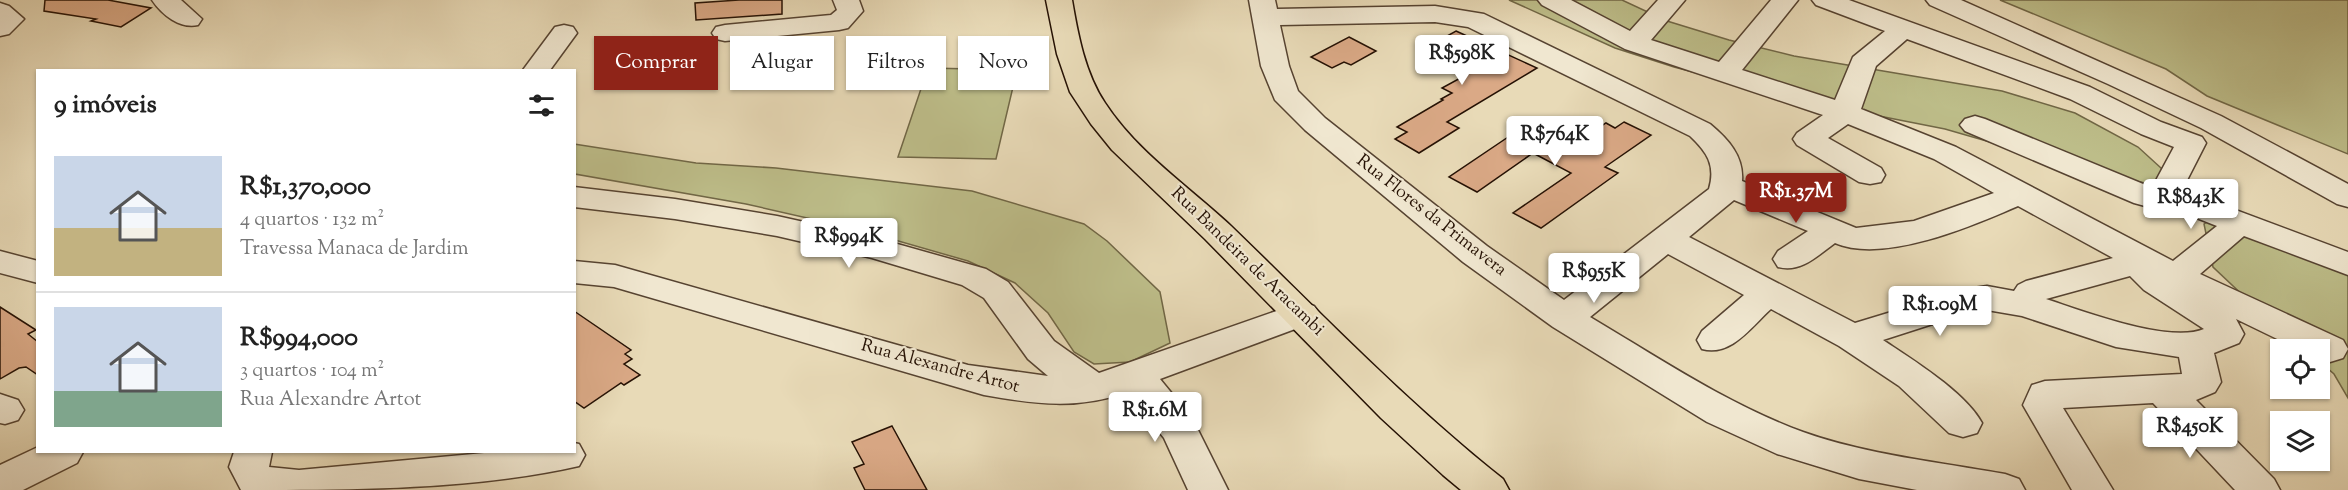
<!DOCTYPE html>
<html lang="pt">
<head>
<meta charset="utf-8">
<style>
  :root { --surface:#fff; --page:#f6f6f6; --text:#222; --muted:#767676; --line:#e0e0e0; --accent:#8f2418 }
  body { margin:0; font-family:"Sorts Mill Goudy",serif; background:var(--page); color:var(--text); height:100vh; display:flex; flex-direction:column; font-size:22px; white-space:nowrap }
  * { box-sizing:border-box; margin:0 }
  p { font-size:20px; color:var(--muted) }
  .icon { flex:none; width:33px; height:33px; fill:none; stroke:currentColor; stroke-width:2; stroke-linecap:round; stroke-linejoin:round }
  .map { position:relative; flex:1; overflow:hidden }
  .details { position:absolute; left:36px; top:69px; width:540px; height:384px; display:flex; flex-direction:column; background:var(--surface); border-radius:0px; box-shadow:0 2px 4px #0004 }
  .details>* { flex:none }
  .hud { position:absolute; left:594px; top:36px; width:570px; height:54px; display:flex; gap:12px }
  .fabs { position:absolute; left:2270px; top:339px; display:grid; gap:12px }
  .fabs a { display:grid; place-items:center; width:60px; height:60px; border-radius:0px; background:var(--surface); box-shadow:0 2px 4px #0004; font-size:30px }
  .price { position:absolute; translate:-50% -51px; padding:0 14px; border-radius:6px; background:#fff; color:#222; font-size:20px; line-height:39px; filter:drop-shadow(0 2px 3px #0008) }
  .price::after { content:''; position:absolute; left:50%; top:36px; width:18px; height:14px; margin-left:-9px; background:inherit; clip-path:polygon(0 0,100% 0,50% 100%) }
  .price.selected { background:var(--accent); color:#fff }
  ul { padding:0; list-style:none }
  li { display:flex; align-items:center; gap:18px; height:150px; padding:0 18px }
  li+li { border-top:2px solid var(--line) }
  li span { display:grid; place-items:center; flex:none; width:168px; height:120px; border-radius:0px; color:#555 }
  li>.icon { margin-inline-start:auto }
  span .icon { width:72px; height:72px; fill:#fffc; stroke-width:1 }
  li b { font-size:26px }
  h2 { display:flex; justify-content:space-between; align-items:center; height:72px; padding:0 18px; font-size:26px }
  .pill { padding:0 21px; border-radius:0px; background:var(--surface); box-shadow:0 2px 4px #0004; font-size:21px; line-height:54px }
  .pill.selected { background:var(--accent); color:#fff }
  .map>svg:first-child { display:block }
  .green { fill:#bdbd89; stroke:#716746; stroke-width:1.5 }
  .building { fill:#daa986; stroke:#251104; stroke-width:1.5 }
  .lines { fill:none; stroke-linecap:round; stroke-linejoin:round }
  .minor-casing { stroke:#564331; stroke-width:3 }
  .major-casing { stroke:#251104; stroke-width:3 }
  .minor { fill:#f0e7d0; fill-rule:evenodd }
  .major { fill:#e8dab7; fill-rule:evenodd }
  .labels { text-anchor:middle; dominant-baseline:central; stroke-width:4.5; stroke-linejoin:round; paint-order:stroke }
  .street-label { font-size:18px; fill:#251104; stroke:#f0e7d0 }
</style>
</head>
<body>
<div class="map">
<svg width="2348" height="490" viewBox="0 0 2348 490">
  <rect width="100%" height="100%" fill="#e8dab7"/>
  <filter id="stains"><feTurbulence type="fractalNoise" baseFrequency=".00333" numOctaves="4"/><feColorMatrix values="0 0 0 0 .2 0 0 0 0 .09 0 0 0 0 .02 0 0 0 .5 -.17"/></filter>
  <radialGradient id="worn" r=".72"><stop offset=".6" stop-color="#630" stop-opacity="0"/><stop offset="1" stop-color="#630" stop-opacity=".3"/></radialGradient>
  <path class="green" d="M1509,0H1622L1667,21L1729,40L1794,56L2002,91L2075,113L2138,147L2173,179L2170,188L2100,174L1945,129L1803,101L1674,67L1615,48Z
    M2000,0H2348V154L2207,96L2166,69Z
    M928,68L1017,70L996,159L898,157Z
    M574,144L696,163L776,168L972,191L1084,224L1107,241L1160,292L1170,343L1130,362L1094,364L1074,352L1048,313L1015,283L968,261L860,230L746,204L575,174Z
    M2217,215L2348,254V398L2334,374L2319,361V350L2268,319L2213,267L2204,224Z"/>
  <path class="building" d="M45,0H108L151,8L121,27L91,21L96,19L44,11Z
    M739,0H782V14L696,20L695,3Z
    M1456,31L1537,68L1447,122L1459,128L1419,153L1395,139L1407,132L1397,127L1443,100L1441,99L1452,93L1442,88L1466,75L1420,51Z
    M1349,37L1376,51L1351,65L1344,62L1332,68L1311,57Z
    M1624,122L1651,135L1605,167L1618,173L1541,228L1513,213L1571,173L1533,153L1477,192L1449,177L1523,127L1567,149L1606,123L1615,128Z
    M0,307L36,330L28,334L38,342V375L26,367L19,368L0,379Z
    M574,311L631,350L625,354L632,359L624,364L640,375L624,385L621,383L584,408L574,401Z
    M892,426L927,490H865L854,468L864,464L852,442Z"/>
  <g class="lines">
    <g class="minor-casing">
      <path id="minor" d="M152,0H181L202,19L198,25C180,29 162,15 152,0Z
        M833,0H859L863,11L848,28L839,30L725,41L716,39L712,33L716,27L725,25L831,15L837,10Z
        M1249,0H1275L1277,9L1435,6L1484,14L1710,124C1728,139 1744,156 1742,181L1856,228L1914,221L1994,193L1934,159L1848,124L1828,138L1881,168L1885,175L1881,182L1870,184L1859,182L1797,145L1793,139L1797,133L1823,115L1625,49L1542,5L1538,0H1571L1630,31L1658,0H1685L1651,40L1719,62L1771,0H1798L1742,70L1835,100L1853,57L1885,31L1816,5L1812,0H1849L2090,87L2161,122L2202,137L2206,143L2182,190L2348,252V275L2244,236L2200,274L2343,340L2348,349L2343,358L2330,362L2319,359V350H2300L2236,319L2244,334L2239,343L2214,353L2221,382L2215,392L2196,400L2274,479L2280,490H2235L2153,403L2063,408L2113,490H2072L2023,405L2032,385L2045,381L2182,374L2179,357L2116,347L2022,316L1987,310L1970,312L1883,340C1913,360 1965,392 1982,423L1977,433L1963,437L1949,433L1899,386L1839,346L1771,309C1751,327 1731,357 1702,349L1697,340L1702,331L1744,295L1668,254L1590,317C1659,358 1727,404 1803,432C1868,455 1938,462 2005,474L2019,479L2025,490H1917L1859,479L1777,454L1707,422L1553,327L1463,262L1305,130L1275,100L1261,66ZM1435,22L1468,27L1690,136C1707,152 1716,165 1709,189L1564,300L1487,246L1325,118L1298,91L1289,66L1280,25ZM1907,39L2070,99L2141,134L2174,147L2153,186H2148L1985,119L1975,116L1965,119L1960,125L1965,131L2134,203L2145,206L2161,204L2217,226L2173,261L1956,147L1861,109L1876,66ZM1734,200L1808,231L1778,251L1773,259L1778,267C1801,273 1817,256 1835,243C1884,264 1972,226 2018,206L2113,258L2026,281L2018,285L2014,291L1987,286L1967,289L1855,323L1689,237ZM2130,276L2144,290L2204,329C2169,344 2083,311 2046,299Z
        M1926,0H1961L2221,116L2348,184V207L2337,204L2201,128L2108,84L1930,5Z
        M0,3L9,6L24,19L9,34L0,36Z
        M564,25L573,27L577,33L550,70H523L555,27Z
        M574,187L675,199L777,216L876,238L986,269L1008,282L1054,341L1099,373L1302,302L1314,306L1320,314L1314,322L1160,379L1192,418L1228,490H1188L1164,438L1127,392C1078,410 1035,404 984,395L614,287L574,283V261L615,265L968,365L1048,376L1028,359L984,298L962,285L872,258L777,236L675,219L574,207Z
        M0,251L38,261V283L0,273Z
        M0,394L18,400L24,410L18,420L5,424L0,423Z
        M574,443L579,444L585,455L579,466C474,490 350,490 241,490L229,467L234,452H272L269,467L299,470L495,452H574Z
        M38,447V452H83L77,463L23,490H0V465Z"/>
    </g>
    <g class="major-casing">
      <path id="major" d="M1046,0H1072C1078,35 1085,73 1105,103C1137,152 1189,187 1231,226C1320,312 1406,402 1503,479L1509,490H1461L1443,475L1381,418L1205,239L1112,150L1091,124L1070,92L1057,54Z"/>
    </g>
    <use href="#minor" class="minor"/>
    <use href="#major" class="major"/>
  </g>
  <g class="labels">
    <g class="street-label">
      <text transform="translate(1431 216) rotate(38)">Rua Flores da Primavera</text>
      <text transform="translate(1247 262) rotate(44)">Rua Bandeira de Aracambi</text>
      <text transform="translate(940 367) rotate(15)">Rua Alexandre Artot</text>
    </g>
  </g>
  <rect width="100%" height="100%" filter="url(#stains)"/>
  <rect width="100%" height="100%" fill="url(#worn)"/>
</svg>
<div class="fabs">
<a><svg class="icon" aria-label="locate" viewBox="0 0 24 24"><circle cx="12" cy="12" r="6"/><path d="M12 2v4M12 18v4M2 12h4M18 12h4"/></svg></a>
<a><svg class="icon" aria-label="layers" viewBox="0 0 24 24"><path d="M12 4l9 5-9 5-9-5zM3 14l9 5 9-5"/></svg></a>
</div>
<b class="price" style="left:1462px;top:86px">R$598K</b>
<b class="price" style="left:1555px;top:167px">R$764K</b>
<b class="price selected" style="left:1796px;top:224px">R$1.37M</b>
<b class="price" style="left:2191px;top:230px">R$843K</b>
<b class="price" style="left:849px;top:269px">R$994K</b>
<b class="price" style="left:1594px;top:304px">R$955K</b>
<b class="price" style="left:1940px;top:337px">R$1.09M</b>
<b class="price" style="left:1155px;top:443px">R$1.6M</b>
<b class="price" style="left:2190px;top:459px">R$450K</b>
<div class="hud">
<a class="pill selected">Comprar</a>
<a class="pill">Alugar</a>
<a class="pill">Filtros</a>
<a class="pill">Novo</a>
</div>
<section class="details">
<h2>9 imóveis<svg class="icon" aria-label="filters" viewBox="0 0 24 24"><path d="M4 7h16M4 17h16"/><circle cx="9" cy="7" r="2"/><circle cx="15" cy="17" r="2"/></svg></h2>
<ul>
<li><span style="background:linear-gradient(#c9d6e8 60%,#c2b280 0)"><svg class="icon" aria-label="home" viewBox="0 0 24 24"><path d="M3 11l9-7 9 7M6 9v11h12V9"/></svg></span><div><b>R$1,370,000</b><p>4 quartos · 132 m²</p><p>Travessa Manaca de Jardim</p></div></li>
<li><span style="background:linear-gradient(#c9d6e8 70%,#7fa58c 0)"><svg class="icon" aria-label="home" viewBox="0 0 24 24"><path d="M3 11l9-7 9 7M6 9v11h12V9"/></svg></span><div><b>R$994,000</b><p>3 quartos · 104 m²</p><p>Rua Alexandre Artot</p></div></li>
</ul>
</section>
</div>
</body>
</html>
